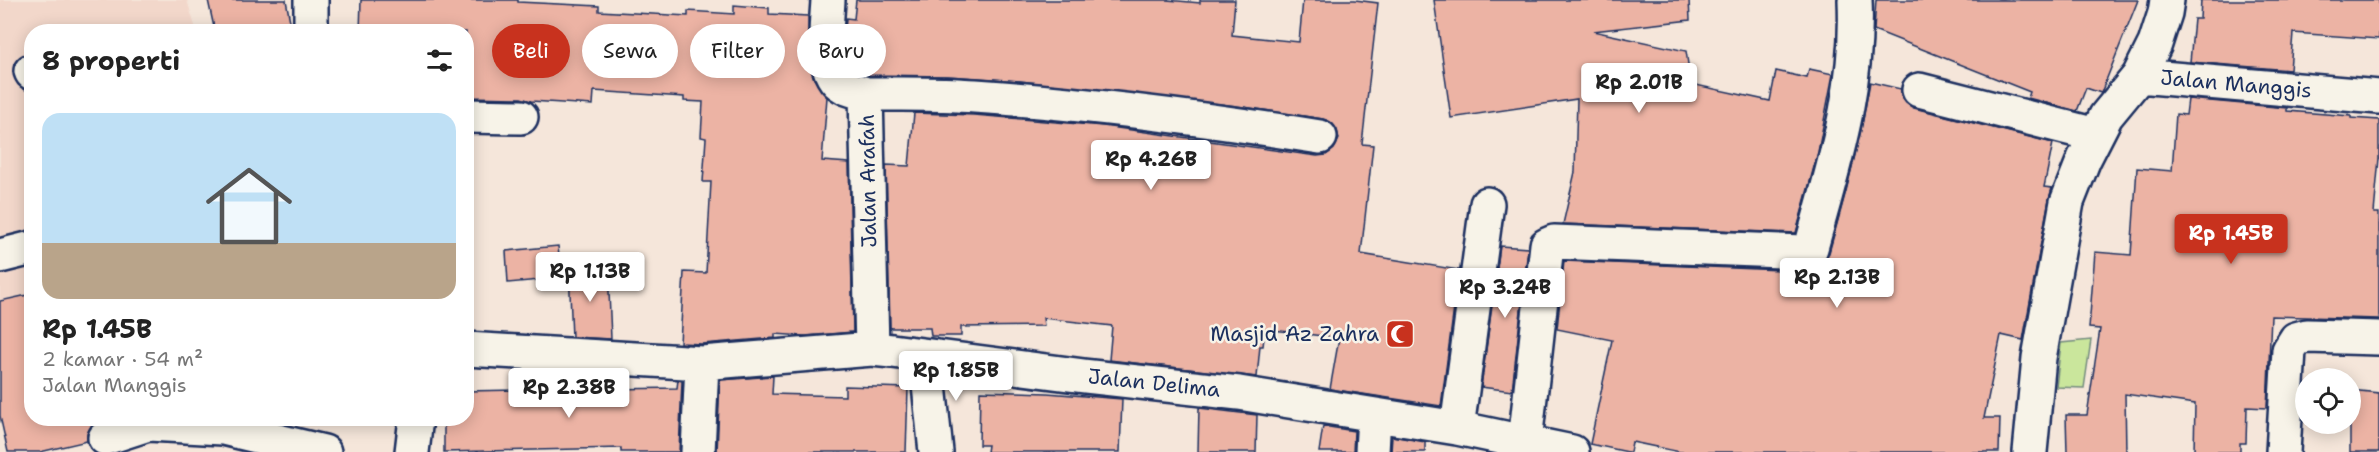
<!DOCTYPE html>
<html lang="id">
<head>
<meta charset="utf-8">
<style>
  :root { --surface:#fff; --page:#f2f2f2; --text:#222; --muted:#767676; --line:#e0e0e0; --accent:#c8321e }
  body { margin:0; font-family:"Shantell Sans",sans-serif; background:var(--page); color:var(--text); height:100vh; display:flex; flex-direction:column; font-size:22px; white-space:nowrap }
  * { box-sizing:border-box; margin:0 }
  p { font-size:20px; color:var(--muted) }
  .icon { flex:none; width:33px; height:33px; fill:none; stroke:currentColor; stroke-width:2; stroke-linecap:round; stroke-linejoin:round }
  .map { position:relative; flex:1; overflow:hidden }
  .side { position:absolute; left:24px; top:24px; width:450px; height:402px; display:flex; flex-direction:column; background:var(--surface); border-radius:24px; box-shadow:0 3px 15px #0003 }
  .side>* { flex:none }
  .hud { position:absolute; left:492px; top:24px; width:570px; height:54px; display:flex; gap:12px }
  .fabs { position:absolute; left:2295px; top:368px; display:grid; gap:12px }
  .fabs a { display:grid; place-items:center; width:66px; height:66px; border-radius:50%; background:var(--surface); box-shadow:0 3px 15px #0003; font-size:30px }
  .price { position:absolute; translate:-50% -51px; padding:0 14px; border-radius:6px; background:#fff; color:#222; font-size:20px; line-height:39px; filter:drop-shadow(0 2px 3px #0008) }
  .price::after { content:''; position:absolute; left:50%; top:36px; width:18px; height:14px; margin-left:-9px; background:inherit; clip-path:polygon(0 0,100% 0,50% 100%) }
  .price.selected { background:var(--accent); color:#fff }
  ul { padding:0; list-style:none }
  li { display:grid; align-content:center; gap:12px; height:318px; padding:0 18px }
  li+li { border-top:2px solid var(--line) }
  li span { display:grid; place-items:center; height:186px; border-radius:18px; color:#555 }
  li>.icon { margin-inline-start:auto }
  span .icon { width:108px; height:108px; fill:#fffc; stroke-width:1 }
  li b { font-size:26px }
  h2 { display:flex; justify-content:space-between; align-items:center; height:72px; padding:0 18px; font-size:26px }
  .tag { padding:0 21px; border-radius:27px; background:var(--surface); box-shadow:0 3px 15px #0003; font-size:21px; line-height:54px }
  .tag.selected { background:var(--accent); color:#fff }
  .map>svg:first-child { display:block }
  .built { fill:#f2d7ca }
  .green { fill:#cae69c; stroke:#728a7d; stroke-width:1.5 }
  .building { fill:#ecb3a4; stroke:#1b2f5e; stroke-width:1.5 }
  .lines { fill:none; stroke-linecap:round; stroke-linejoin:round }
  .minor-casing { stroke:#1b2f5e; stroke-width:38 }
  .minor { stroke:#f7f3e8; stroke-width:33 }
  .labels { text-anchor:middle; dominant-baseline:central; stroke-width:5; stroke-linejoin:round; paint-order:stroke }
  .street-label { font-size:21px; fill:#1b2f5e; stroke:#f7f3e8 }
  .poi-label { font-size:21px; fill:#1b2f5e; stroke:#f7f3e8; text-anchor:end }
</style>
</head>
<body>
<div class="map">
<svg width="2379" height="452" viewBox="0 0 2379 452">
  <rect width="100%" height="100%" fill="#f5e6da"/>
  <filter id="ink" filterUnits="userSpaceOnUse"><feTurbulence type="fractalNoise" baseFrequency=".0167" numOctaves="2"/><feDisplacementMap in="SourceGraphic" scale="12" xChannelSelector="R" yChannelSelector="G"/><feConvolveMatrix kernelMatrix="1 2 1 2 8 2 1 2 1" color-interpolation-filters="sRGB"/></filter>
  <g filter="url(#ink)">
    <path class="built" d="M0,0H187L195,26L194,32H32L31,370L0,377Z"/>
    <path class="green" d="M2091,340L2084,388L2056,387L2061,343Z"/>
    <path class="building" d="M208,0H286L292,32H215Z
      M361,0H518V2L599,6V11L688,16V11L734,14V5L769,8V14L808,16L809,64L814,79L827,97L822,161L849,163L853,332L805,336L775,334V338L702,344L680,343L684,272L706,273L711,182H703L706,138L701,137L703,102L684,101V97L594,91L593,105L531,101L521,98L466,97V32H360Z
      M856,0H1167L1200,3V0H1235L1232,35L1299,42L1303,0H1355L1378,3L1362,144L1373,145L1361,254L1459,270L1441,406L1330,389L1339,338L1265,329L1263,346H1260L1257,377L1109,360L1112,326L1043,318L1044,326L961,327V336H931L930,328H890L886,165L909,166L914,113L974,115L1103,126L1317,156L1326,155L1334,149L1339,139L1337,130L1332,123L1323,119L1237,106L1020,81L948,76L869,75L857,72L848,63L845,34L846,18L854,19Z
      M1434,0H1689L1690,20L1593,31L1686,51L1691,84L1770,101L1776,71L1807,78L1809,69L1833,74L1818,152L1796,233L1563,224L1575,172L1577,99L1451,118Z
      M1876,0H2138L2101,93L2086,88L2077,111L2028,98L2030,92L1874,30Z
      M2201,0H2379V39L2293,33L2290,70L2190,62L2194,19H2200Z
      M1870,82L1901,89V96L1906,103L1914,108L2053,143L2044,187L2052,188L2049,199L2023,340L2001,335L1984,418H2000L1999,452H1680L1632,442L1630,452H1628L1590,444L1612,340L1557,329L1564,261L1802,271L1819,265L1829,253L1846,191L1861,130Z
      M2188,99L2287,108V111L2351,116V118L2379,120V158L2374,213H2379V319L2271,316L2267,408L2247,407L2246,443H2240V452H2194L2195,404L2125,394L2126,452H2067L2066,415H2087L2100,329L2089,328L2095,252L2131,255L2137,168L2172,171L2176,114L2186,115Z
      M558,246L561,278L508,283L506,251Z
      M1500,246L1528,248L1512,391L1481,387Z
      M608,268L611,339L572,337L569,270Z
      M32,294V418H104L91,426L87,434V441L40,452H8L0,416V301Z
      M574,374L613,376V389L677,388L678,380L682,381L679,452H621V448L444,452V418H466V391L574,389Z
      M773,376L772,394L845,396V386L908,388L906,452H717L720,380Z
      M2350,390L2379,393V452H2350Z
      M980,391L1047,393L1122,399L1120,452H987L988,445H979Z
      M1199,408L1257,415L1256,452H1198Z
      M1323,426L1354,431L1353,452H1319Z
      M1392,436L1425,442V452H1391Z"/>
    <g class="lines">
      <g class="minor-casing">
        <path id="minor" d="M828,0C827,23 819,73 843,86C849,90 859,91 866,94L872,349
          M311,32V0
          M31,71L32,73
          M2139,76L2379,97
          M1919,90L2096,135
          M866,94C902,94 939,93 975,96C1091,104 1206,119 1320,137
          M466,116L521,117
          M0,256L32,248
          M466,349L702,363L872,349L892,351L1084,376L1239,393L1457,428L1572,452
          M926,356L936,452
          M1457,428L1487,204
          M105,438L148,424L223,428L324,452
          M1525,442L1547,245L1554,242L1803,252L1811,248C1834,164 1859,89 1855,0
          M412,452L416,418
          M698,452L702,363
          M1372,452L1374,415
          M2030,452L2039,358L2067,202L2084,159L2106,116L2139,76L2155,44L2165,13L2167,0
          M2283,452L2289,350L2296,339L2307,336L2379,338"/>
      </g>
      <use href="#minor" class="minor"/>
    </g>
  </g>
  <defs>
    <g id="mosque-square" transform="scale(1.5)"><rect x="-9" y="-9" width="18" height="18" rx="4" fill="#c8321e" stroke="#f7f3e8"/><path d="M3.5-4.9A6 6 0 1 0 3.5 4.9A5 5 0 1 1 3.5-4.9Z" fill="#fff"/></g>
  </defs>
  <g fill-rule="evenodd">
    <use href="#mosque-square" x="1400" y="334"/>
  </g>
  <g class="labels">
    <g class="street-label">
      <text transform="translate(2236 84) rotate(5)">Jalan Manggis</text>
      <text transform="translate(868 181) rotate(-91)">Jalan Arafah</text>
      <text transform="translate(1154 383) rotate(6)">Jalan Delima</text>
    </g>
    <g class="poi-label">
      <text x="1379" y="334">Masjid Az Zahra</text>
    </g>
  </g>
</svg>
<div class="fabs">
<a><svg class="icon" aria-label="locate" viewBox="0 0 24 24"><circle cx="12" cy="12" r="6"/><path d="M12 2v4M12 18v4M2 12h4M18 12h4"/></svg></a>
</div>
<b class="price" style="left:1639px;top:114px">Rp 2.01B</b>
<b class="price" style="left:1151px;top:191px">Rp 4.26B</b>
<b class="price selected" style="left:2231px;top:265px">Rp 1.45B</b>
<b class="price" style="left:590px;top:303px">Rp 1.13B</b>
<b class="price" style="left:1837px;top:309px">Rp 2.13B</b>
<b class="price" style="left:1505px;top:319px">Rp 3.24B</b>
<b class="price" style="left:956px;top:402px">Rp 1.85B</b>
<b class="price" style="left:569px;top:419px">Rp 2.38B</b>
<div class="hud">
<a class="tag selected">Beli</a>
<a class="tag">Sewa</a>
<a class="tag">Filter</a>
<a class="tag">Baru</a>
</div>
<section class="side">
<h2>8 properti<svg class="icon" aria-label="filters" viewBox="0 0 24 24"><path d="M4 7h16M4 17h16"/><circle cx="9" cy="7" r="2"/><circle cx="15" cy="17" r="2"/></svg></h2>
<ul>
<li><span style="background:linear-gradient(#bfe0f5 70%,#b9a48a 0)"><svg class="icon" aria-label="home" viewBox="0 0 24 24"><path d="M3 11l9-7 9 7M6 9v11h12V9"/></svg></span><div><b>Rp 1.45B</b><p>2 kamar · 54 m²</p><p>Jalan Manggis</p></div></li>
</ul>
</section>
</div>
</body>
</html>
